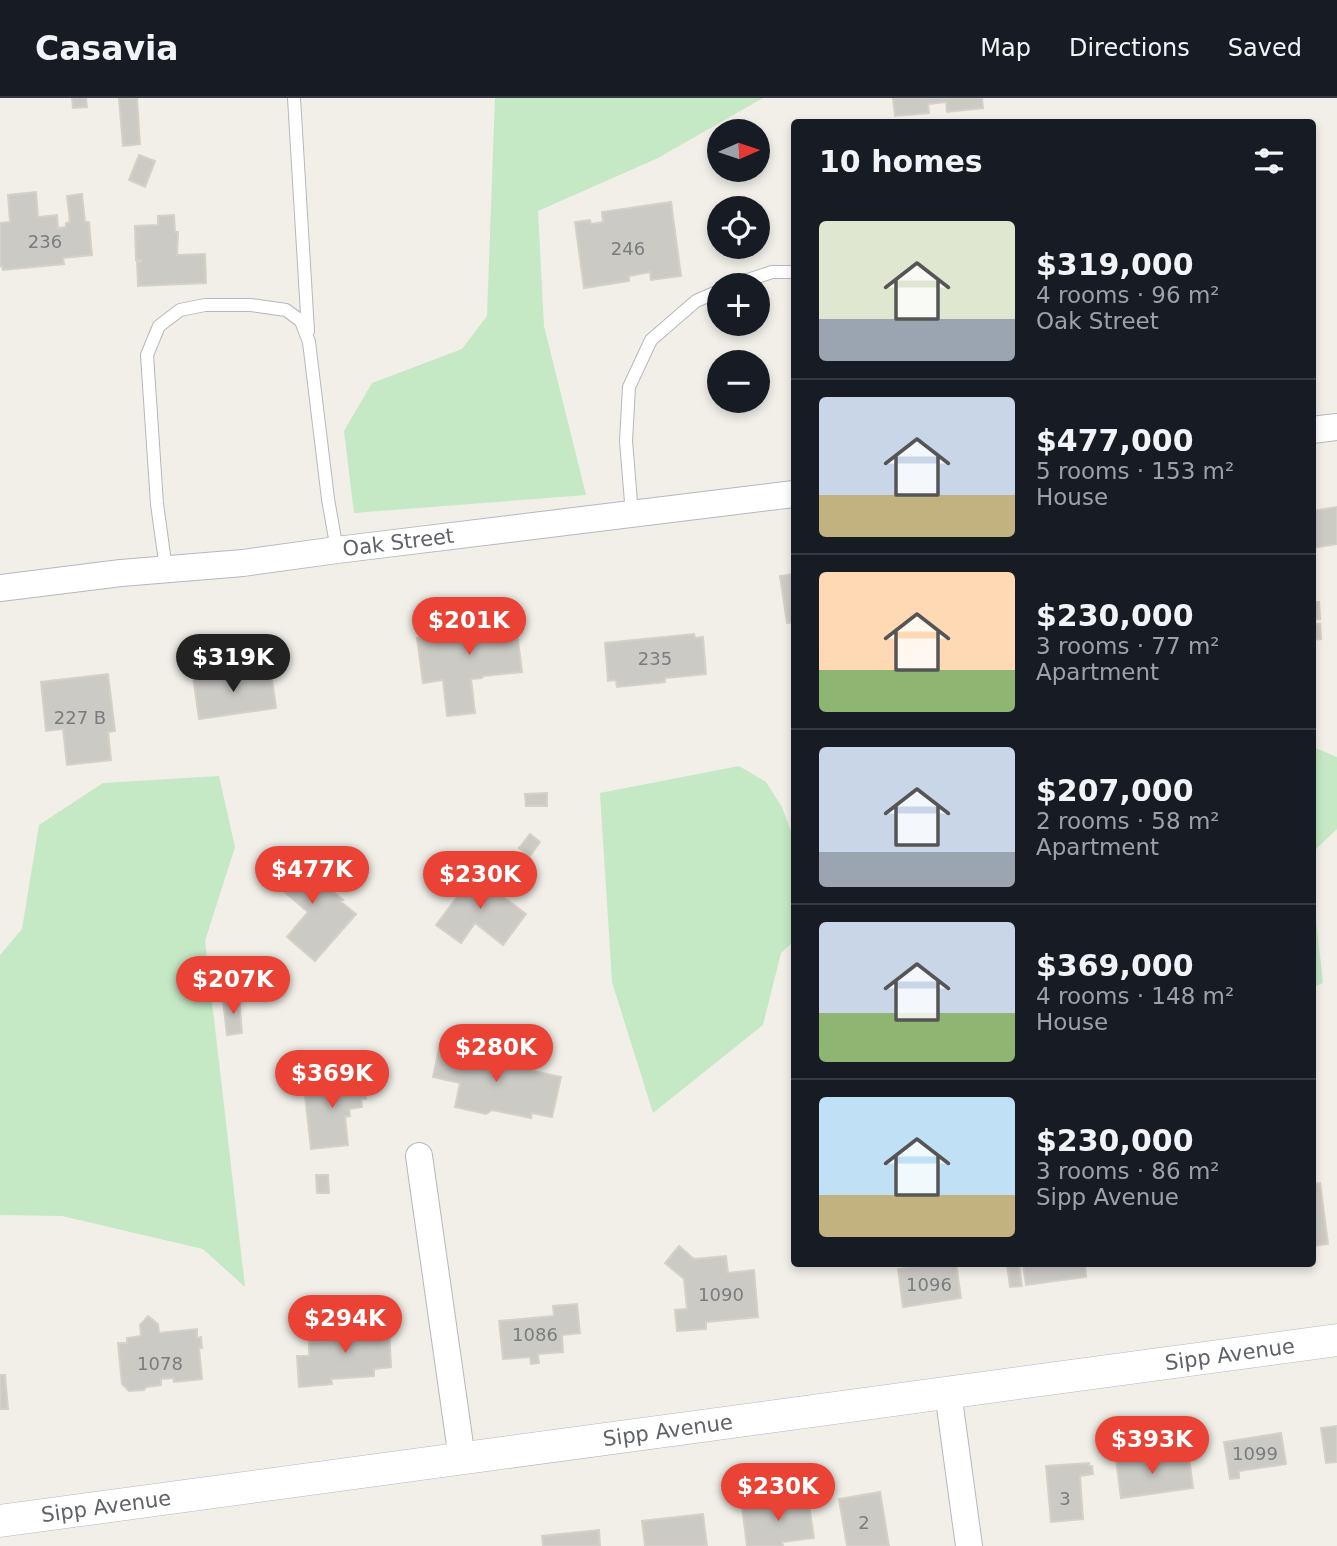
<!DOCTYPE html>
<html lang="en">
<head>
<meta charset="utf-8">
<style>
  :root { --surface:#171b24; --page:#242831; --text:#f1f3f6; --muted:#9ea1a6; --line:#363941; --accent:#ea4335 }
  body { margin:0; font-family:"DejaVu Sans",sans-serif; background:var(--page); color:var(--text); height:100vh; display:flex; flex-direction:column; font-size:26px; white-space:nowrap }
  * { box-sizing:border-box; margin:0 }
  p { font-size:23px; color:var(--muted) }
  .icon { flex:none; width:38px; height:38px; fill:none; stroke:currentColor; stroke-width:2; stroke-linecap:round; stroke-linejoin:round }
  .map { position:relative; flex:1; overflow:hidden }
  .panel { position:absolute; left:791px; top:21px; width:525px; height:1148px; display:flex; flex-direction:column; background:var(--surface); border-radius:7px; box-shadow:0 4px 10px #0003 }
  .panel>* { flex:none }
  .needle { width:46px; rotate:87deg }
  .controls { position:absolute; left:707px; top:21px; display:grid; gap:14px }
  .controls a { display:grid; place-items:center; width:63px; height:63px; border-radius:50%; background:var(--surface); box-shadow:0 4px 10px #0003; font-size:35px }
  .price { position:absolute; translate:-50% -60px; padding:0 16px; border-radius:24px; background:var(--accent); color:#fff; font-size:23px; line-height:46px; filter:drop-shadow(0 2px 4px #0008) }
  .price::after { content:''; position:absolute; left:50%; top:42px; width:21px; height:16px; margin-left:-10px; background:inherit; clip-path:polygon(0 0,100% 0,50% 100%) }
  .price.current { background:#222; color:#fff }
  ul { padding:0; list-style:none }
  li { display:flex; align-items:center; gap:21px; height:175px; padding:0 28px }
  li+li { border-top:2px solid var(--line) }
  li span { display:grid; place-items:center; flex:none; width:196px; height:140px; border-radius:7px; color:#555 }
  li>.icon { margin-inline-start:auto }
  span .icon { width:84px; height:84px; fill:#fffc; stroke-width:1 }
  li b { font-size:30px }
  h2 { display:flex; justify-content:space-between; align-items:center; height:84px; padding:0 28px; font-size:30px }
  header { display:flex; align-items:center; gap:42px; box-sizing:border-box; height:98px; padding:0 35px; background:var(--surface); border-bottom:2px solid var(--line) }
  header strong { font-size:33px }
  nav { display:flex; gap:38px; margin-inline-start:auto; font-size:24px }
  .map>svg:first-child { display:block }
  .green { fill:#c5e8c5 }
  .building { fill:#cccac5; stroke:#d6d1c6; stroke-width:2 }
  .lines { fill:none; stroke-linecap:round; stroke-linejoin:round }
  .service-casing { stroke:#b5b8bc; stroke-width:14 }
  .minor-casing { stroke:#b5b8bc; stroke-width:28 }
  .tertiary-casing { stroke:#b5b8bc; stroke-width:33 }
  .service { stroke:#fff; stroke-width:12 }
  .minor { stroke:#fff; stroke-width:26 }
  .tertiary { stroke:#fff; stroke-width:32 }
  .labels { text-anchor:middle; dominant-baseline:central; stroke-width:6; stroke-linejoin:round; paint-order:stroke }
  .number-label { font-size:18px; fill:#7a7d7f }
  .street-label { font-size:21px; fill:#5f6368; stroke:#fff }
</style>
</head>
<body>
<header>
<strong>Casavia</strong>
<nav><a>Map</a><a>Directions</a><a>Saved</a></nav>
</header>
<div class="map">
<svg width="1337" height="1448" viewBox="0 0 1337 1448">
  <rect width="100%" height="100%" fill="#f1efe8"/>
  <path class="green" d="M495,0H763L658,60L538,113L544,228L586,397L354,415L344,333L372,285L462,251L487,218Z
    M1313,649L1337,659V731L1313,754Z
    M739,668L766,684L782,709L794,742V843L781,855L763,927L653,1015L612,884L600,695Z
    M219,678L235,749L205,843L245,1189L203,1151L62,1118L0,1117V857L22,831L39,727L103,685Z
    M1313,796L1323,885L1313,889H1312Z"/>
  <path class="building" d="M72,0H86L87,9L73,10Z
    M137,0L140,46L123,48L119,1Z
    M893,0H982L983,10L947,14L946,4L928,6L929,15L895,18Z
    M139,57L155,63L145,89L129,82Z
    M36,94L38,119L57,117L58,130L66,129V125L70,124L67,98L82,96L85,124H89L92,157L63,160L64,166L3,172L2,168H0V125L10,124L8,97Z
    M671,104L681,178L651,182L650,174L629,178V183L584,190L575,124L590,122L591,126L603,124L602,114Z
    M174,117L175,134H178L177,157L205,156L206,185L138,188L137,164H141V162H136L135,128L158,127V118Z
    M1337,409V446L1312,450V413Z
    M794,476V524L787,525L780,478Z
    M1312,504H1319L1320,521H1312Z
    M515,518L522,574L483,578L482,580L471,581L475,615L447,618L443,582L423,585L417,540L431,539L430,528Z
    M1312,526H1320L1321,541L1312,542Z
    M694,536L695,540L703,539L706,576L665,580V584L617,589L616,582L608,583L605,545Z
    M225,573L226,581L271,574L276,610L199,621L193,578Z
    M108,576L115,633L108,634L111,662L67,667L63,631L46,633L41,584Z
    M547,695V708H526L525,696Z
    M530,736L540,744L530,758L519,750Z
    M292,752L314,770L311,774L343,802L340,803L356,816L315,863L287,839L308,814L268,780Z
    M467,772L526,816L503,847L475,825L461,845L436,827L460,795L454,790Z
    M239,900L242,935L227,937L223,902Z
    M440,946L488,956L487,960L516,966V969L561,979L552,1019L532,1015L531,1020L492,1012L486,1016L455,1009L460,985L433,979Z
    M326,974L327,986L335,985L334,982L359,979L360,987L365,986L366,1001H361L362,1009L349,1011L350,1018L345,1019L348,1047L311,1051L304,988L320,987L319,975Z
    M316,1077H328L329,1095H317Z
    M1320,1085L1328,1146L1312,1148V1086Z
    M679,1148L694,1161L726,1158L728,1175L754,1172L758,1219L706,1224V1231L677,1233L675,1212L687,1211L684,1181L665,1165Z
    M936,1166H956L961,1200L903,1209L898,1171Z
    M1007,1166H1019L1022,1188L1010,1189Z
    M1023,1166H1085L1086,1179L1026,1187Z
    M577,1206L580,1235L562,1237L563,1254L538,1256L539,1265L531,1266L530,1259L503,1261L499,1223L554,1218L553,1208Z
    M148,1218L158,1226L159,1235L197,1231V1240L201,1239L202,1250H199L202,1281L174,1284L173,1280L161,1281V1287L146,1289L144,1292L129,1293L122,1286L118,1245H127V1240L141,1238L140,1227Z
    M343,1226V1229L389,1227L391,1269L374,1271V1278L331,1281L332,1286L299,1289L297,1258H309V1244L325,1243L324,1227Z
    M0,1277H5L8,1311H0Z
    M1337,1328V1364L1326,1365L1321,1330Z
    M1281,1335L1286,1366L1239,1373V1380L1230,1381L1224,1344Z
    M1148,1355L1149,1365L1189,1359L1193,1390L1121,1400L1116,1360Z
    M1089,1365V1368H1092L1093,1376L1080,1378L1083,1421L1051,1424L1046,1368Z
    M880,1394L889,1448H847L839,1401Z
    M808,1400L814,1440L782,1444L783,1448H747L742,1409Z
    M703,1416L707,1448H645L642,1423Z
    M599,1432L600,1448H543L542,1438Z"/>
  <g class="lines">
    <g class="service-casing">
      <path id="service" d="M294,0L308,233
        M733,187L772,174H794
        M632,416L626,343L629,289L651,242L696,203L719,193
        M166,471L157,406L147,257L159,228L180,212L205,207H251L286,212L301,223L309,244L328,401L337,452"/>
    </g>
    <g class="minor-casing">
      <g id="minor">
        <path d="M1312,332L1337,329"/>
        <path id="s1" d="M0,490L121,475L243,465L337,452L794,396"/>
        <path d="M419,1058L462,1361"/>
        <path d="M948,1294L969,1448"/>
      </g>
    </g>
    <g class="tertiary-casing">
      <g id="tertiary">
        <path id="s2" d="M0,1423L1337,1242"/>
      </g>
    </g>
    <use href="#service" class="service"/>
    <use href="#minor" class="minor"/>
    <use href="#tertiary" class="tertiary"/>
  </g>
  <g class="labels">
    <g class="number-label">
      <text x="45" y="143">236</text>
      <text x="628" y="150">246</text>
      <text x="655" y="560">235</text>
      <text x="80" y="619">227 B</text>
      <text x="929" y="1186">1096</text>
      <text x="721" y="1196">1090</text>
      <text x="535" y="1236">1086</text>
      <text x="160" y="1265">1078</text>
      <text x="1255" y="1355">1099</text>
      <text x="1065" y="1400">3</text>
      <text x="864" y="1424">2</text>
    </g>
    <g class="street-label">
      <text stroke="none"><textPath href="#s1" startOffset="401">Oak Street</textPath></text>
      <text stroke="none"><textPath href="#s2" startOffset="1241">Sipp Avenue</textPath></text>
      <text stroke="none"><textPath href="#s2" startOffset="674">Sipp Avenue</textPath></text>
      <text stroke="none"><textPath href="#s2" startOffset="107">Sipp Avenue</textPath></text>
    </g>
  </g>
</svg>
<div class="controls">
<a><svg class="needle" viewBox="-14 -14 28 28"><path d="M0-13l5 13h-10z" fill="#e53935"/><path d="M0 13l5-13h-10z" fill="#9ea1a6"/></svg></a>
<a><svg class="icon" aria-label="locate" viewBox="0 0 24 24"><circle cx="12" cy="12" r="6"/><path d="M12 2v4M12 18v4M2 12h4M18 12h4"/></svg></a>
<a>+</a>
<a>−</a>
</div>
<b class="price" style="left:469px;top:559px">$201K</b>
<b class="price current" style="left:233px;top:596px">$319K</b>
<b class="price" style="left:312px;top:808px">$477K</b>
<b class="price" style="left:480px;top:813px">$230K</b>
<b class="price" style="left:233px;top:918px">$207K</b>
<b class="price" style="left:496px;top:986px">$280K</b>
<b class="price" style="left:332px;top:1012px">$369K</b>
<b class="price" style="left:345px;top:1257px">$294K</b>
<b class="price" style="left:1152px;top:1378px">$393K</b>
<b class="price" style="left:778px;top:1425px">$230K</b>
<section class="panel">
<h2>10 homes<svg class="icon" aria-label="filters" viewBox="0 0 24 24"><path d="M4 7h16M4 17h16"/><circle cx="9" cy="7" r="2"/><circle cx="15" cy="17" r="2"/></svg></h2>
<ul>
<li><span style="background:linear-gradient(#dfe7d0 70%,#9aa5b1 0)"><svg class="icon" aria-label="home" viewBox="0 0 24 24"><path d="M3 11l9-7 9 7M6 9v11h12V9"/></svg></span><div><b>$319,000</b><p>4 rooms · 96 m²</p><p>Oak Street</p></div></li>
<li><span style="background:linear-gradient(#c9d6e8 70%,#c2b280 0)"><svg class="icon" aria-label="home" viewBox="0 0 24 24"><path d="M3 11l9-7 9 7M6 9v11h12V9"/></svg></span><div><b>$477,000</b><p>5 rooms · 153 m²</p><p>House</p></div></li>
<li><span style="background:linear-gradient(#ffd9b3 70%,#8fb573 0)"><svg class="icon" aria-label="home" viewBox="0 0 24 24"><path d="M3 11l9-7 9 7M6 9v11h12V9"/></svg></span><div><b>$230,000</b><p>3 rooms · 77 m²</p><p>Apartment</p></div></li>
<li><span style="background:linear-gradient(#c9d6e8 75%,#9aa5b1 0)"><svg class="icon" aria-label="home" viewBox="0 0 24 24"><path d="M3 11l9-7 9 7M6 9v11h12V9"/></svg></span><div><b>$207,000</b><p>2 rooms · 58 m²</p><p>Apartment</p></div></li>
<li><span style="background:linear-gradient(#c9d6e8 65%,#8fb573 0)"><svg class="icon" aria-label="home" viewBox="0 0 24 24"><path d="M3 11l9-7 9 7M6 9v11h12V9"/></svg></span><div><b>$369,000</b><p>4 rooms · 148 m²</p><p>House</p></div></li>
<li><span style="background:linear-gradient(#bfe0f5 70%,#c2b280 0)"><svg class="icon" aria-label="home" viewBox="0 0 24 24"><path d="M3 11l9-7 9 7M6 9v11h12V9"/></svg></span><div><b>$230,000</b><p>3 rooms · 86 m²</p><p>Sipp Avenue</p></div></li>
</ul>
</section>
</div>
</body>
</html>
